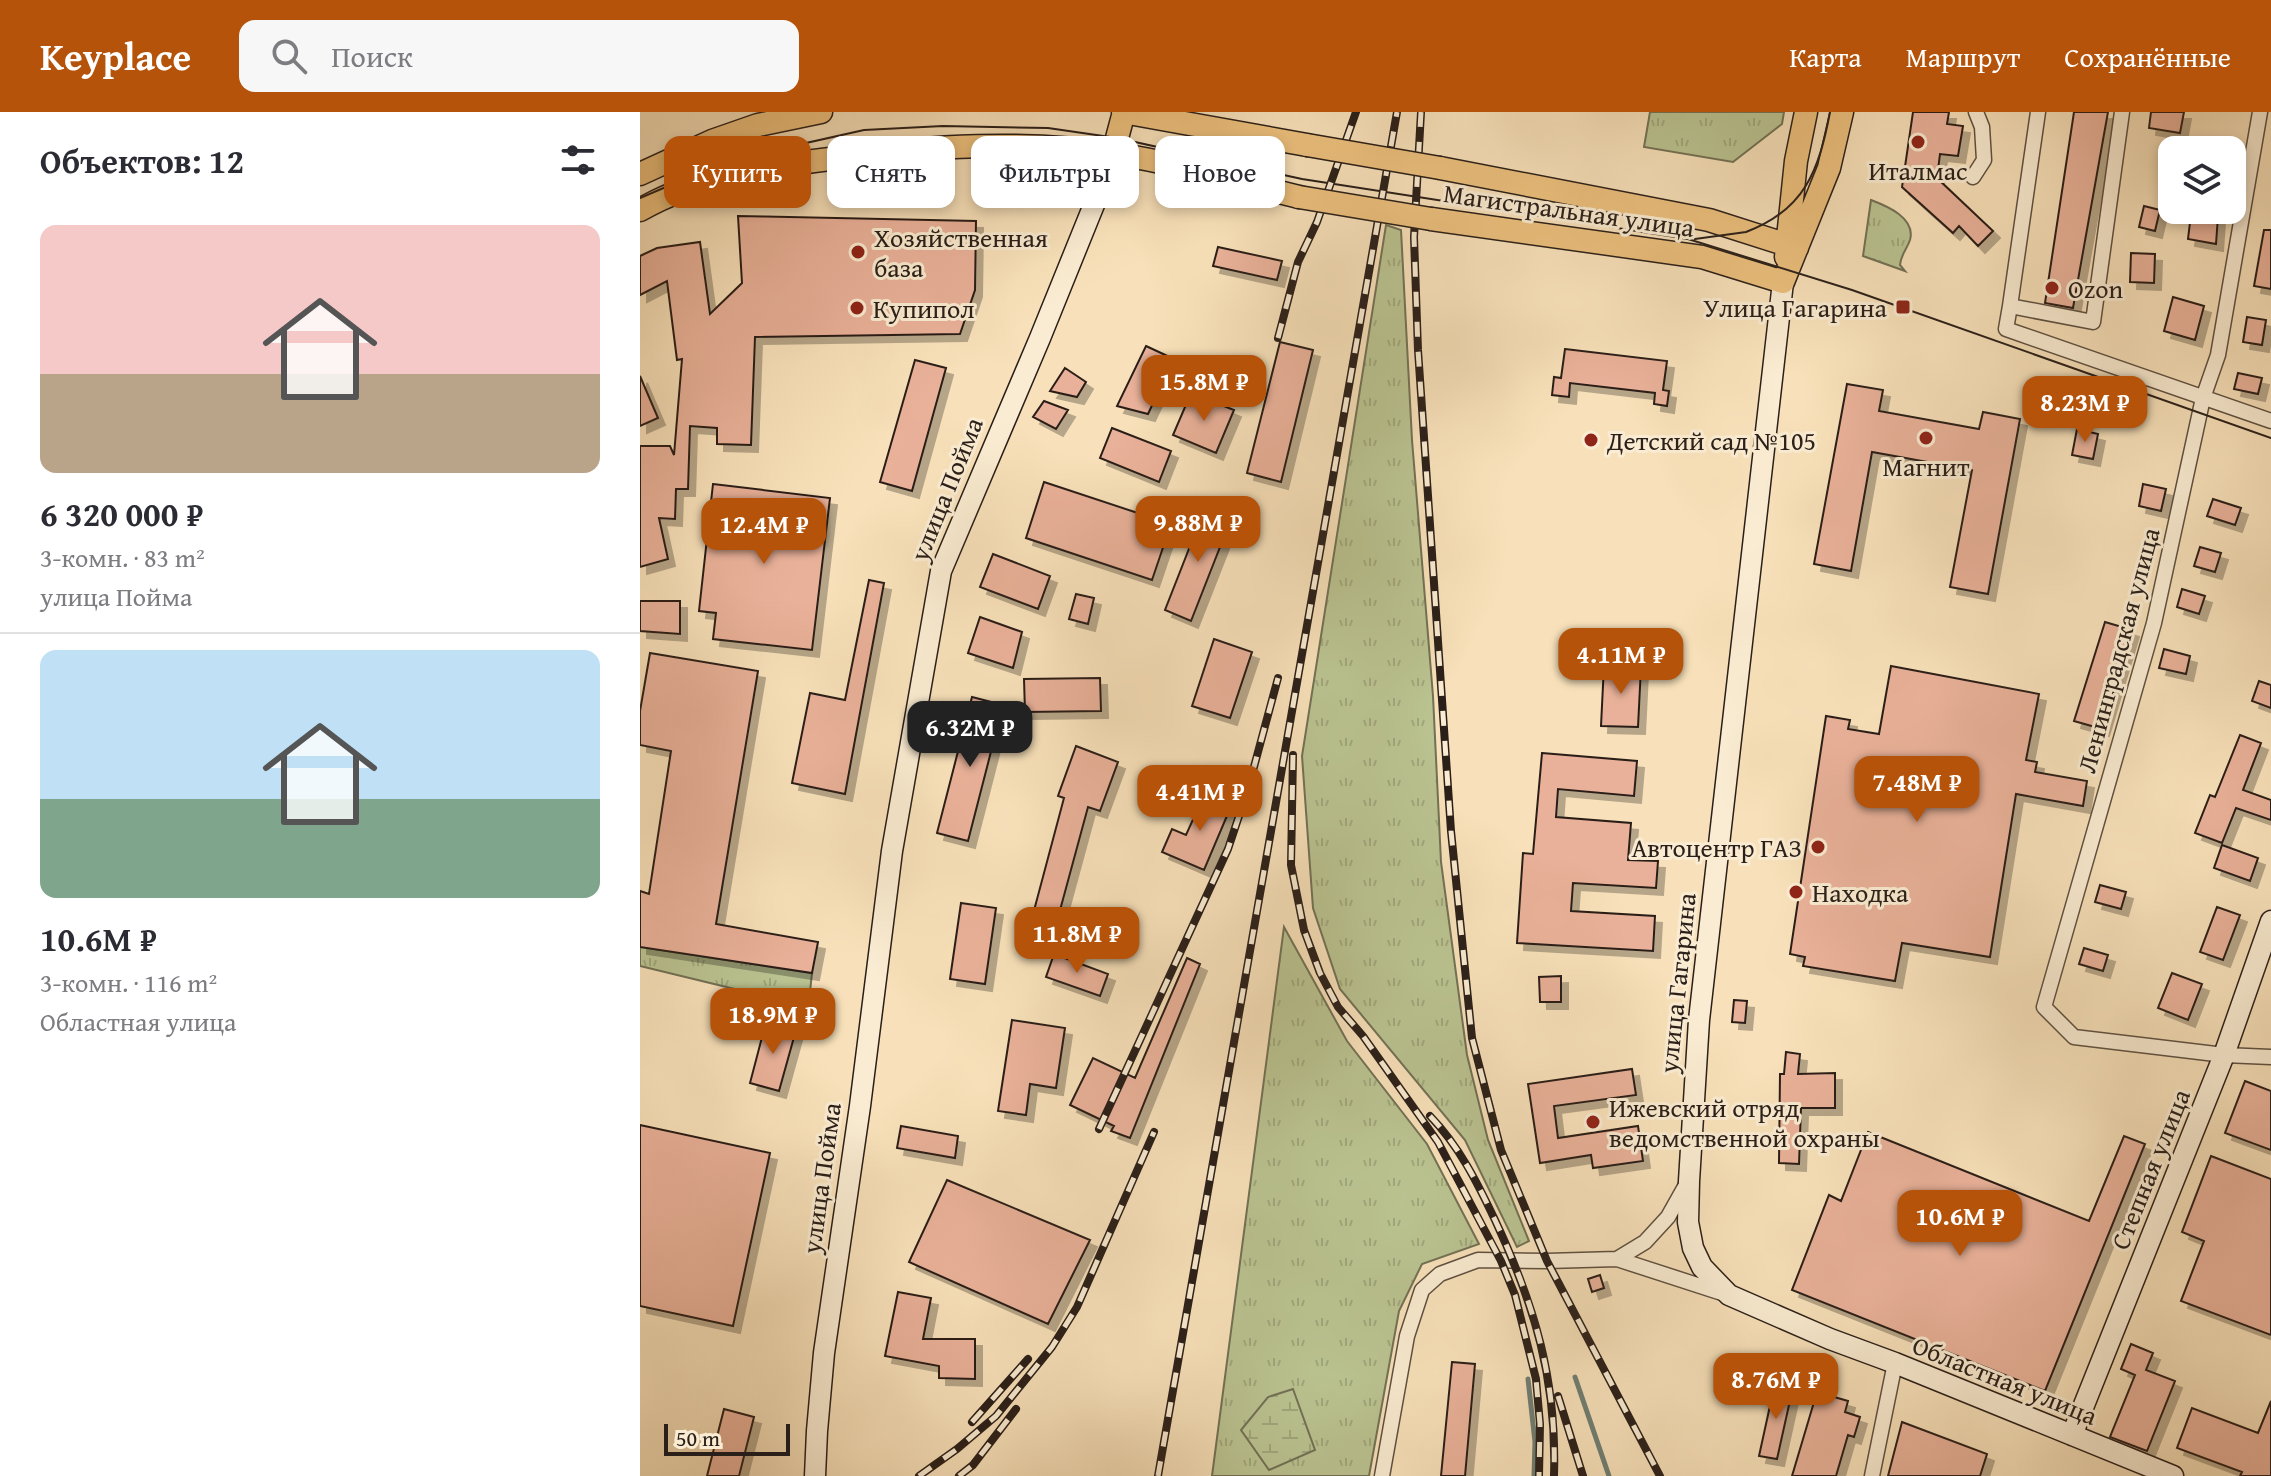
<!DOCTYPE html>
<html lang="ru">
<head>
<meta charset="utf-8">
<style>
  :root { --surface:#fff; --page:#f7f7f7; --text:#2b2b33; --muted:#7c7c81; --line:#e1e1e2; --accent:#b45309 }
  body { margin:0; font-family:"Gentium Book Plus",serif; background:var(--page); color:var(--text); height:100vh; display:flex; flex-direction:column; font-size:30px; white-space:nowrap }
  * { box-sizing:border-box; margin:0 }
  p { font-size:26px; color:var(--muted) }
  .icon { flex:none; width:44px; height:44px; fill:none; stroke:currentColor; stroke-width:2; stroke-linecap:round; stroke-linejoin:round }
  .map { position:relative; flex:1; overflow:hidden }
  .panel { display:flex; flex-direction:column; background:var(--surface); width:640px }
  .panel>* { flex:none }
  .hud { position:absolute; left:24px; top:24px; width:760px; height:72px; display:flex; gap:16px }
  .tools { position:absolute; left:1518px; top:24px; display:grid; gap:16px }
  .tools a { display:grid; place-items:center; width:88px; height:88px; border-radius:16px; background:var(--surface); box-shadow:0 4px 12px #0003; font-size:40px }
  .scale { position:absolute; left:24px; bottom:20px; width:126px; box-sizing:border-box; padding-left:8px; border:4px solid #2a1f19; border-top:0; font-size:22px; line-height:28px; white-space:nowrap; color:#2a1f19; -webkit-text-stroke:6px #faecd2; paint-order:stroke }
  .price { position:absolute; translate:-50% -68px; padding:0 18px; border-radius:16px; background:var(--accent); color:#fff; font-size:26px; line-height:52px; filter:drop-shadow(0 2px 4px #0008) }
  .price::after { content:''; position:absolute; left:50%; top:48px; width:24px; height:18px; margin-left:-12px; background:inherit; clip-path:polygon(0 0,100% 0,50% 100%) }
  .price.on { background:#222; color:#fff }
  ul { padding:0; list-style:none }
  li { display:grid; align-content:center; gap:16px; height:424px; padding:0 40px }
  li+li { border-top:2px solid var(--line) }
  li span { display:grid; place-items:center; height:248px; border-radius:16px; color:#555 }
  li>.icon { margin-inline-start:auto }
  span .icon { width:144px; height:144px; fill:#fffc; stroke-width:1 }
  li b { font-size:34px }
  h2 { display:flex; justify-content:space-between; align-items:center; height:96px; padding:0 40px; font-size:34px }
  .tag { padding:0 28px; border-radius:16px; background:var(--surface); box-shadow:0 4px 12px #0003; font-size:28px; line-height:72px }
  .tag.on { background:var(--accent); color:#fff }
  header { display:flex; align-items:center; gap:48px; box-sizing:border-box; height:112px; padding:0 40px; background:var(--accent); color:#fff }
  header strong { font-size:38px }
  nav { display:flex; gap:44px; margin-inline-start:auto; font-size:28px }
  .search { width:560px; height:72px; background:var(--page); display:flex; align-items:center; gap:20px; box-sizing:border-box; padding:0 28px; border-radius:16px; color:var(--muted); font-size:30px }
  main { display:flex; flex:1; min-height:0 }
  .map>svg:first-child { display:block }
  .grass { fill:url(#grass-tufts); stroke:#727155; stroke-width:2 }
  .wetland { fill:url(#wetland-marsh); stroke:#727155; stroke-width:2 }
  .lines { fill:none; stroke-linecap:round; stroke-linejoin:round }
  .stream { stroke:#6f7e73; stroke-width:5 }
  .building { fill:#e9b199; stroke:#2a1f19; stroke-width:2; filter:url(#shadow) }
  .street-casing { stroke:#5e5041; stroke-width:17 }
  .secondary-casing { stroke:#2a1f19; stroke-width:23 }
  .primary-casing { stroke:#2a1f19; stroke-width:25 }
  .street { stroke:#faecd2; stroke-width:14 }
  .secondary { stroke:#faecd2; stroke-width:20 }
  .primary { stroke:#ecc07d; stroke-width:22 }
  .tram { stroke:#2a1f19; stroke-width:2 }
  .rail-casing { stroke:#2a1f19; stroke-width:8 }
  .rail { stroke:#faecd2; stroke-width:5; stroke-dasharray:15; stroke-linecap:butt }
  .primary-bridge-casing { stroke:#2a1f19; stroke-width:25; stroke-linecap:butt }
  .primary-bridge { stroke:#ecc07d; stroke-width:22 }
  .poi-dot { fill:#8f2418; stroke:#faecd2; stroke-width:3 }
  .labels { text-anchor:middle; dominant-baseline:central; stroke-width:6; stroke-linejoin:round; paint-order:stroke }
  .poi-label { font-size:26px; fill:#2a1f19; stroke:#faecd2; text-anchor:start }
  .street-label { font-size:26px; fill:#2a1f19; stroke:#faecd2 }
</style>
</head>
<body>
<header>
<strong>Keyplace</strong>
<div class="search"><svg class="icon" aria-label="search" viewBox="0 0 24 24"><circle cx="10" cy="10" r="6"/><path d="M15 15l6 6"/></svg>Поиск</div>
<nav><a>Карта</a><a>Маршрут</a><a>Сохранённые</a></nav>
</header>
<main>
<section class="panel">
<h2>Объектов: 12<svg class="icon" aria-label="filters" viewBox="0 0 24 24"><path d="M4 7h16M4 17h16"/><circle cx="9" cy="7" r="2"/><circle cx="15" cy="17" r="2"/></svg></h2>
<ul>
<li><span style="background:linear-gradient(#f6c9c9 60%,#b9a48a 0)"><svg class="icon" aria-label="home" viewBox="0 0 24 24"><path d="M3 11l9-7 9 7M6 9v11h12V9"/></svg></span><div><b>6 320 000 ₽</b><p>3-комн. · 83 m²</p><p>улица Пойма</p></div></li>
<li><span style="background:linear-gradient(#bfe0f5 60%,#7fa58c 0)"><svg class="icon" aria-label="home" viewBox="0 0 24 24"><path d="M3 11l9-7 9 7M6 9v11h12V9"/></svg></span><div><b>10.6M ₽</b><p>3-комн. · 116 m²</p><p>Областная улица</p></div></li>
</ul>
</section>
<div class="map">
<svg width="1631" height="1364" viewBox="0 0 1631 1364">
  <defs>
    <pattern id="grass-tufts" width="24" height="20" patternUnits="userSpaceOnUse" patternTransform="scale(2)"><rect width="24" height="20" fill="#bac391"/><path d="M3 7l-1-3M5 7V3M7 7l1-3M15 17l-1-3M17 17v-4M19 17l1-3" fill="none" stroke="#a0a77c"/></pattern>
    <pattern id="wetland-marsh" width="20" height="14" patternUnits="userSpaceOnUse" patternTransform="scale(2)"><rect width="20" height="14" fill="#bac391"/><path d="M1 5h8M5 5V1M11 12h8M15 12V8" fill="none" stroke="#a0a77c"/></pattern>
    <filter id="shadow"><feDropShadow dx="7" dy="7" stdDeviation="0" flood-color="#0004"/></filter>
  </defs>
  <rect width="100%" height="100%" fill="#f8e1ba"/>
  <filter id="stains"><feTurbulence type="fractalNoise" baseFrequency=".0025" numOctaves="4"/><feColorMatrix values="0 0 0 0 .2 0 0 0 0 .09 0 0 0 0 .02 0 0 0 .5 -.17"/></filter>
  <radialGradient id="worn" r=".72"><stop offset=".6" stop-color="#630" stop-opacity="0"/><stop offset="1" stop-color="#630" stop-opacity=".3"/></radialGradient>
  <path class="grass" d="M1010,0H1144L1142,12L1093,50L1004,35Z
    M1231,88C1247,94 1276,106 1270,128C1267,137 1261,142 1260,153L1265,159L1223,144Z
    M746,113L761,118L772,328L793,584L801,750L827,943L848,1028L889,1129L877,1135L825,1028L700,877L673,796L662,644Z
    M644,815L707,929L787,1032L839,1132L782,1152L759,1199L729,1364H572Z
    M0,835L172,861L169,889L140,888L0,854Z"/>
  <path class="wetland" d="M653,1277L675,1338L629,1358L601,1318L628,1285Z"/>
  <g class="lines">
    <path class="stream" d="M935,1265L969,1364
      M888,1267L895,1330L894,1364"/>
  </g>
  <path class="building" d="M1273,0H1309L1307,12L1323,14L1318,44L1300,42L1297,66L1353,119L1338,134L1319,114L1313,121L1262,75Z
    M1434,0H1468L1433,196L1405,191Z
    M1511,0H1544L1540,21L1509,16Z
    M1504,94L1520,98L1515,119L1499,115Z
    M1551,102L1578,104L1576,132L1548,127Z
    M98,104L336,109L335,178L320,222L115,225L111,333L77,332V316L50,314L48,377H36L35,407L19,406L28,447L0,455V334H30L34,343L42,247L37,248L27,169L0,183V144L17,136L60,130L70,202L102,171Z
    M1624,118H1631V177L1614,174Z
    M578,135L642,149L637,168L573,154Z
    M1491,141L1515,142L1514,171L1490,170Z
    M1533,185L1564,194L1555,228L1524,219Z
    M1607,205L1626,208L1622,233L1603,230Z
    M640,230L673,238L641,370L607,361Z
    M506,234L534,247L508,302L477,294Z
    M925,237L1027,249L1023,278L1029,279L1027,294L1014,292L1015,281L930,271L929,285L912,283L914,265L921,266Z
    M275,248L306,256L272,379L240,370Z
    M425,256L446,270L437,285L410,279Z
    M1598,261L1622,266L1618,282L1594,277Z
    M0,264L18,306L0,314Z
    M1207,272L1243,278L1239,299L1339,317L1343,300L1380,307L1348,482L1310,475L1332,358L1232,340L1211,459L1174,452Z
    M551,281L594,298L576,341L533,323Z
    M404,289L428,298L416,317L393,305Z
    M472,316L531,339L519,370L460,346Z
    M1437,317L1458,322L1453,347L1432,343Z
    M404,370L531,412L512,468L386,426Z
    M73,372L190,386L172,538L73,527L76,501L59,499Z
    M1503,372L1526,377L1521,399L1499,394Z
    M1573,387L1601,396L1595,413L1567,404Z
    M565,396L591,407L551,509L525,498Z
    M1560,435L1581,441L1575,460L1554,454Z
    M353,442L410,464L398,497L340,475Z
    M229,468L244,471L205,682L152,671L170,581L205,588Z
    M1542,477L1565,484L1559,502L1537,495Z
    M436,482L454,486L448,512L429,507Z
    M0,489H40V522L0,519Z
    M340,505L382,520L373,556L328,541Z
    M1465,510L1492,518L1462,617L1434,609Z
    M574,527L612,540L590,606L552,594Z
    M1524,537L1550,544L1546,562L1519,556Z
    M10,541L118,559L76,812L178,830L172,861L0,835V779L9,782L31,639L0,633V599Z
    M964,553L1001,555L998,615L961,614Z
    M1251,554L1399,582L1386,648L1397,650L1395,660L1447,669L1443,694L1376,682L1350,845L1262,831L1255,869L1163,854L1165,845L1150,842L1186,604L1210,608L1208,617L1239,622Z
    M460,566L461,599L385,600L384,567Z
    M1619,569L1631,573V596L1612,589Z
    M332,585L363,593L328,729L297,721Z
    M1600,623L1621,631L1603,678L1631,688V708L1596,696L1582,731L1555,721L1570,683L1575,685Z
    M436,634L478,650L460,699L448,695L416,813L392,806L424,686L418,684Z
    M902,641L997,649L994,684L918,677L916,705L991,711L988,748L1018,749L1016,776L933,771L931,799L1015,804L1013,839L877,831L883,741L893,742Z
    M565,681L592,692L564,758L522,740L532,717L546,723Z
    M1582,733L1618,746L1610,769L1574,756Z
    M1460,773L1486,780L1481,797L1455,790Z
    M321,791L356,796L345,872L310,867Z
    M1577,795L1600,803L1583,848L1560,840Z
    M1444,836L1468,843L1463,859L1439,852Z
    M414,842L468,862L460,884L406,865Z
    M547,846L560,852L490,1026L471,1019L474,1014L430,993L453,946L495,966Z
    M1532,861L1562,872L1548,908L1518,896Z
    M921,864V890H900L899,865Z
    M1094,888L1107,889L1105,911L1092,910Z
    M372,908L425,916L416,976L390,972L386,1003L358,999Z
    M126,910L156,918L139,979L110,971Z
    M1146,940L1160,942L1158,962L1195,961V996H1161L1159,1052L1139,1051L1140,962H1144Z
    M992,957L996,983L914,994L918,1026L998,1014L1003,1049L953,1056L951,1043L900,1051L888,972Z
    M1605,969L1631,979V1038L1585,1021Z
    M0,1013L130,1041L93,1214L0,1194Z
    M261,1014L318,1024L315,1046L257,1036Z
    M1228,1020L1449,1109L1484,1024L1505,1032L1405,1279L1152,1178L1189,1083L1201,1089Z
    M1571,1044L1631,1067V1223L1541,1189L1564,1129L1542,1120Z
    M307,1068L450,1128L408,1212L269,1150Z
    M960,1163L964,1176L952,1180L948,1167Z
    M258,1180L291,1186L283,1227H335V1267L299,1266V1254L245,1244Z
    M1491,1232L1513,1241L1506,1258L1535,1269L1507,1339L1470,1325L1495,1263L1481,1257Z
    M812,1250L835,1252L825,1364H801Z
    M1135,1271L1153,1275L1137,1347L1119,1344Z
    M1177,1280L1208,1289L1205,1300L1220,1305L1214,1325L1208,1323L1196,1364H1152Z
    M1631,1289V1364H1600L1602,1360L1537,1336L1552,1296L1618,1321Z
    M84,1297L114,1305L99,1364H67Z
    M1262,1310L1347,1342L1340,1364H1248Z"/>
  <g class="lines">
    <g class="street-casing">
      <path id="street" d="M1398,0L1370,194L1453,210L1482,0
        M1620,0L1578,243L1563,286L1514,511L1404,895L1434,925L1584,943L1631,945
        M1333,65L1344,48L1342,15L1336,0
        M1370,194L1366,217L1631,309
        M977,1147L1005,1130L1028,1105L1046,1073
        M742,1364L767,1224L782,1178L800,1162L838,1148L907,1149L977,1147L1085,1182
        M1232,1364L1255,1251"/>
    </g>
    <g class="secondary-casing">
      <path id="secondary" d="M1143,170L1059,908L1049,1069L1048,1110L1053,1136L1062,1155L1089,1183L1190,1227L1255,1251L1533,1364
        M1432,1323L1584,943L1631,809
        M175,1364L177,1319L184,1241L220,994L252,739L301,459L400,226L464,68L473,41"/>
    </g>
    <g class="primary-casing">
      <path id="primary" d="M483,0L667,33
        M473,41L484,0
        M800,56L1069,108L1157,136
        M0,62L72,29L118,13L181,0
        M0,98C59,64 131,54 198,46C289,34 384,28 476,42C537,51 598,70 659,85
        M791,107L1062,145L1143,170
        M1146,145L1156,49L1166,0
        M1143,170L1189,56L1202,0"/>
    </g>
    <use href="#street" class="street"/>
    <use href="#secondary" class="secondary"/>
    <use href="#primary" class="primary"/>
    <path class="tram" d="M0,86L61,60L117,42L224,18L303,14L408,16L477,26L662,67L1048,127L1212,178L1631,326
      M1055,127L1106,120C1165,98 1179,58 1190,0"/>
    <g class="rail-casing">
      <path id="rail" d="M781,0L774,125L778,238L811,719L832,926L861,1038L907,1149L1020,1364
        M638,226L658,150L677,110L716,0
        M653,643L651,753L664,818L680,861L698,895L723,924L798,1030L861,1149L875,1183L896,1267L900,1312L899,1364
        M790,1004C819,1034 837,1070 855,1108C895,1194 917,1268 914,1364
        M459,1017L588,737L608,677L638,566
        M918,1284L943,1364
        M332,1310L388,1247
        M279,1364L317,1337L356,1304L412,1235L437,1195L514,1020
        M319,1364L333,1353L376,1297
        M518,1364L757,0"/>
    </g>
    <use href="#rail" class="rail"/>
    <g class="primary-bridge-casing">
      <path id="primary-bridge" d="M667,33L800,56
        M659,85L791,107"/>
    </g>
    <use href="#primary-bridge" class="primary-bridge"/>
  </g>
  <g class="poi-dot">
    <circle cx="1278" cy="30" r="8"/>
    <circle cx="218" cy="140" r="8"/>
    <circle cx="1412" cy="176" r="8"/>
    <rect x="1255" y="187" width="16" height="16" rx="4"/>
    <circle cx="217" cy="196" r="8"/>
    <circle cx="1286" cy="326" r="8"/>
    <circle cx="951" cy="328" r="8"/>
    <circle cx="1178" cy="735" r="8"/>
    <circle cx="1156" cy="780" r="8"/>
    <circle cx="953" cy="1010" r="8"/>
  </g>
  <g class="labels">
    <g class="poi-label">
      <text x="1278" y="58" text-anchor="middle">Италмас</text>
      <text x="234" y="125">Хозяйственная<tspan x="234" dy="30">база</tspan></text>
      <text x="1428" y="176">Ozon</text>
      <text x="1247" y="195" text-anchor="end">Улица Гагарина</text>
      <text x="233" y="196">Купипол</text>
      <text x="967" y="328">Детский сад №105</text>
      <text x="1286" y="354" text-anchor="middle">Магнит</text>
      <text x="1162" y="735" text-anchor="end">Автоцентр ГАЗ</text>
      <text x="1172" y="780">Находка</text>
      <text x="969" y="995">Ижевский отряд<tspan x="969" dy="30">ведомственной охраны</tspan></text>
    </g>
    <g class="street-label">
      <text transform="translate(929 98) rotate(8)">Магистральная улица</text>
      <text transform="translate(306 377) rotate(-68)">улица Пойма</text>
      <text transform="translate(1478 538) rotate(-75)">Ленинградская улица</text>
      <text transform="translate(1037 871) rotate(-84)">улица Гагарина</text>
      <text transform="translate(1510 1057) rotate(-68)">Степная улица</text>
      <text transform="translate(181 1066) rotate(-82)">улица Пойма</text>
      <text transform="translate(1365 1268) rotate(22)">Областная улица</text>
    </g>
  </g>
  <rect width="100%" height="100%" filter="url(#stains)"/>
  <rect width="100%" height="100%" fill="url(#worn)"/>
</svg>
<div class="tools">
<a><svg class="icon" aria-label="layers" viewBox="0 0 24 24"><path d="M12 4l9 5-9 5-9-5zM3 14l9 5 9-5"/></svg></a>
</div>
<div class="scale">50 m</div>
<b class="price" style="left:564px;top:311px">15.8M ₽</b>
<b class="price" style="left:1445px;top:332px">8.23M ₽</b>
<b class="price" style="left:558px;top:452px">9.88M ₽</b>
<b class="price" style="left:124px;top:454px">12.4M ₽</b>
<b class="price" style="left:981px;top:584px">4.11M ₽</b>
<b class="price on" style="left:330px;top:657px">6.32M ₽</b>
<b class="price" style="left:1277px;top:712px">7.48M ₽</b>
<b class="price" style="left:560px;top:721px">4.41M ₽</b>
<b class="price" style="left:437px;top:863px">11.8M ₽</b>
<b class="price" style="left:133px;top:944px">18.9M ₽</b>
<b class="price" style="left:1320px;top:1146px">10.6M ₽</b>
<b class="price" style="left:1136px;top:1309px">8.76M ₽</b>
<div class="hud">
<a class="tag on">Купить</a>
<a class="tag">Снять</a>
<a class="tag">Фильтры</a>
<a class="tag">Новое</a>
</div>
</div>
</main>
</body>
</html>
